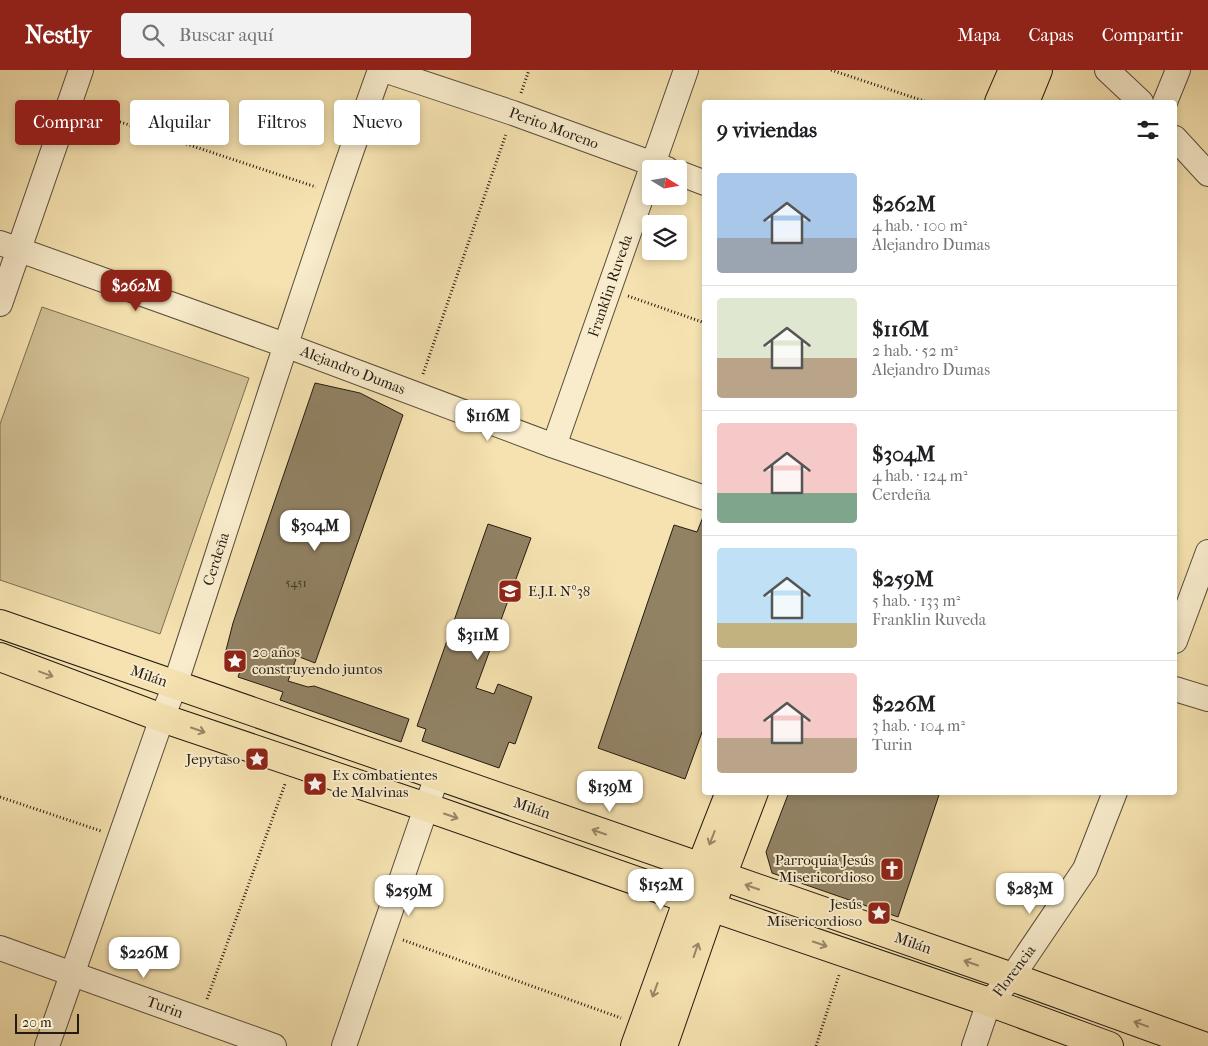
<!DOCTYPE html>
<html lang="es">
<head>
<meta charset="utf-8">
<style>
  :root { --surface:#fff; --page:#f2f2f2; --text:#202124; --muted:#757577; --line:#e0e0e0; --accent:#8f2418 }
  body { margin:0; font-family:"IM FELL French Canon",serif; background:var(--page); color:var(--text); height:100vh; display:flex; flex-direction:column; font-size:19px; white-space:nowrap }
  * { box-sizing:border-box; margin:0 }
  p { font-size:16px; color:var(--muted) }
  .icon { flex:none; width:28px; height:28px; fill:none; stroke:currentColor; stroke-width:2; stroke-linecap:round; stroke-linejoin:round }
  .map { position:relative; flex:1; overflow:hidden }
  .side { position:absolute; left:702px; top:30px; width:475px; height:695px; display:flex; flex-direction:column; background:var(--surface); border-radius:5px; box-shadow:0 2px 8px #0003 }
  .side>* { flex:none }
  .hud { position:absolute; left:15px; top:30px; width:475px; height:45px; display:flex; gap:10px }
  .needle { width:32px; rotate:101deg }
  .tools { position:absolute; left:642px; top:90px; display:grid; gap:10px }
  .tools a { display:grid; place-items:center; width:45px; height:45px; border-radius:5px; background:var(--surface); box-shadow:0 2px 8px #0003; font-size:25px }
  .scale { position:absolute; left:15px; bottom:12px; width:64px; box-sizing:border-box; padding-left:5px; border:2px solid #241b12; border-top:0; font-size:14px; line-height:18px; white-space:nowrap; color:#241b12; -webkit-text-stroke:4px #f8eccc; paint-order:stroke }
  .price { position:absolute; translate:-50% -42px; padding:0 11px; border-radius:10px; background:#fff; color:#222; font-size:16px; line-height:32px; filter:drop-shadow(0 1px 2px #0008) }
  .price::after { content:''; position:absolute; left:50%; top:30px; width:15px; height:11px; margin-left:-8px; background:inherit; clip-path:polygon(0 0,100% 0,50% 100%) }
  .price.selected { background:var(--accent); color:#fff }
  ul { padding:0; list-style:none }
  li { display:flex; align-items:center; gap:15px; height:125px; padding:0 15px }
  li+li { border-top:1px solid var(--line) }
  li span { display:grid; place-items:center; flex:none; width:140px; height:100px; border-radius:5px; color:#555 }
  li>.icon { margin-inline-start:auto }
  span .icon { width:60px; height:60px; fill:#fffc; stroke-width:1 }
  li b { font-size:21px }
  h2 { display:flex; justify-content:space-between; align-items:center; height:60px; padding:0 15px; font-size:21px }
  .tag { padding:0 18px; border-radius:5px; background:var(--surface); box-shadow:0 2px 8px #0003; font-size:18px; line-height:45px }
  .tag.selected { background:var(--accent); color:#fff }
  header { display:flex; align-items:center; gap:30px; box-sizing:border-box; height:70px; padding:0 25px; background:var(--accent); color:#fff }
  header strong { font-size:24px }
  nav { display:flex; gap:28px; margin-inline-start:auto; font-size:18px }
  .search { width:350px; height:45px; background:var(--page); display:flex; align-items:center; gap:12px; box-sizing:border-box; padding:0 18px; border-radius:5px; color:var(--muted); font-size:19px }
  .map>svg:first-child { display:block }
  .green { fill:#d1c095; stroke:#7a6e54 }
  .building { fill:#918264; stroke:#241b12 }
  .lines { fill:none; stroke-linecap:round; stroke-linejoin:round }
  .minor-casing { stroke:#584d3a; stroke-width:26 }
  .major-casing { stroke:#241b12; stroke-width:30 }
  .path { stroke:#241b12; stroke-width:3; stroke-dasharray:1 2.5; stroke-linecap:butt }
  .minor { stroke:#f8eccc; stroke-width:24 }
  .major { stroke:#f5e2b0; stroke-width:28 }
  .oneway { stroke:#978869 }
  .labels { text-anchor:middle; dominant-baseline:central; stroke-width:4; stroke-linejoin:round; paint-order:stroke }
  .number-label { font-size:12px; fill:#3f3526 }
  .street-label { font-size:15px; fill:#241b12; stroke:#f8eccc }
  .poi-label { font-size:15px; fill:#241b12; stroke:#f8eccc; text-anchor:start }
</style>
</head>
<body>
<header>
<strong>Nestly</strong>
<div class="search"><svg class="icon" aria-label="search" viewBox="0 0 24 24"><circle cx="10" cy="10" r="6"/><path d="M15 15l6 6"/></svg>Buscar aquí</div>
<nav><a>Mapa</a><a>Capas</a><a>Compartir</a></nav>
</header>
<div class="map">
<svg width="1208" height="976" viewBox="0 0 1208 976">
  <rect width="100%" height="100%" fill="#f5e2b0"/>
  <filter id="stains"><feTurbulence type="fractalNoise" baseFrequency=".004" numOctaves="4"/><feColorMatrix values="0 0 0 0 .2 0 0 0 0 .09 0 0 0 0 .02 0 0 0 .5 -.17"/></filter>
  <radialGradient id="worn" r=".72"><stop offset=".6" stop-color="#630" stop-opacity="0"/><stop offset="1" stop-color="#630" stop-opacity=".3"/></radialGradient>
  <path class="green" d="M42,237L249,308L160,564L0,510V354Z"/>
  <path class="building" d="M315,313L360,323L403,345L315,593L297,586L288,611L308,617L314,616L409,649L401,672L280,630L283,622L238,607L243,593L224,588L233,553Z
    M703,447L705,448V654L685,709L598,678L674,455L697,462Z
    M488,454L531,468L476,618L494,624L498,614L532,627L515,674L509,672L499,698L422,671L426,659L417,656Z
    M789,722H940L898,847L772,803L766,782Z"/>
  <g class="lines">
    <g class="minor-casing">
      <path id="minor" d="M384,0L513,43L667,99
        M1107,0L1141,32
        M1165,32L1178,0
        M1175,68L1208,104
        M679,103L705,113
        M0,173L285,275L554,376L705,428
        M0,234L81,0
        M554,376L686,0
        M1175,571L1208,482
        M1175,619L1208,629
        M0,878L274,976
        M47,976L162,648L175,615C242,410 307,204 380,0
        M344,976L437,706
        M974,976L989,932L1012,907L1085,799L1115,722"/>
    </g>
    <g class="major-casing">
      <path id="major" d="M999,32L1013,0
        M1025,32L1038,0
        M0,554L701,797L722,806L1012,907L1203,976
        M0,587L162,648L426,737L711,837L989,932L1109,976
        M635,976L688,829L730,722
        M663,976L722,806L754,722"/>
    </g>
    <path class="path" d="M831,0L927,32
      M521,23L529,0
      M90,42L316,117
      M628,226L705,253
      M423,304L506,64
      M0,727L101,761
      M403,870L621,948
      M207,929L285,714
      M816,976L839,905"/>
    <use href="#minor" class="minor"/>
    <use href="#major" class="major"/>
  </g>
  <defs><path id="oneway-shaft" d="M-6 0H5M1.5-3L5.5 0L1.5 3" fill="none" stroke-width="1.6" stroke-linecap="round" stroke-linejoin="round" transform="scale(1.25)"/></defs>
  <g class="oneway">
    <use href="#oneway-shaft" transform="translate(46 604) rotate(20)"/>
    <use href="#oneway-shaft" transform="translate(198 660) rotate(19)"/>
    <use href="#oneway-shaft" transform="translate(451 746) rotate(19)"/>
    <use href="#oneway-shaft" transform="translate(599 762) rotate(-161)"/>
    <use href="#oneway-shaft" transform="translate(712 768) rotate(111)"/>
    <use href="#oneway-shaft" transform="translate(752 817) rotate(-161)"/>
    <use href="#oneway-shaft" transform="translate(820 874) rotate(19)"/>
    <use href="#oneway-shaft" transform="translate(696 880) rotate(-71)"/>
    <use href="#oneway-shaft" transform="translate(971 893) rotate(-161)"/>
    <use href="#oneway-shaft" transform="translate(655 920) rotate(110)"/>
    <use href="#oneway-shaft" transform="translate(1141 954) rotate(-160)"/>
  </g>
  <defs>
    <g id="school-square" transform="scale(1.25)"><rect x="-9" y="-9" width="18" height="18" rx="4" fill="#8f2418" stroke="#f8eccc"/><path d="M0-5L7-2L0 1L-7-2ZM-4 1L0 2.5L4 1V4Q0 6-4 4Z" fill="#fff"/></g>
    <g id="sight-square" transform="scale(1.25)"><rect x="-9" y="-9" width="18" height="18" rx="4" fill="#8f2418" stroke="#f8eccc"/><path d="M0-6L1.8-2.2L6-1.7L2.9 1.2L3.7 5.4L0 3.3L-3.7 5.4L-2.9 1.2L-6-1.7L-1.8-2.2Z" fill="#fff"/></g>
    <g id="church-square" transform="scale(1.25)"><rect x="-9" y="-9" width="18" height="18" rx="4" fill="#8f2418" stroke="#f8eccc"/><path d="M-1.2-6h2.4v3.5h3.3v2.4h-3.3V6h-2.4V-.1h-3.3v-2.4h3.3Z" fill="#fff"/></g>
  </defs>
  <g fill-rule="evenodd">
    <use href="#school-square" x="510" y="521"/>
    <use href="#sight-square" x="235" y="591"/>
    <use href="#sight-square" x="257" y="689"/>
    <use href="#sight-square" x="315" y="714"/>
    <use href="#church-square" x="892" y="799"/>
    <use href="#sight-square" x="879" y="843"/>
  </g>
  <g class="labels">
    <g class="number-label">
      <text x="296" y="513">5451</text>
    </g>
    <g class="street-label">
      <text transform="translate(554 58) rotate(20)">Perito Moreno</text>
      <text transform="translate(610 216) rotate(-71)">Franklin Ruveda</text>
      <text transform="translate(353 300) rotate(21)">Alejandro Dumas</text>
      <text transform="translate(216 489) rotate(-72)">Cerdeña</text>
      <text transform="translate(149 606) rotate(19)">Milán</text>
      <text transform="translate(532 738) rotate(19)">Milán</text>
      <text transform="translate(913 873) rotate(19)">Milán</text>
      <text transform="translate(1014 901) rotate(-53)">Florencia</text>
      <text transform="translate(165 937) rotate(20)">Turin</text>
    </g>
    <g class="poi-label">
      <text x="528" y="521">E.J.I. Nº38</text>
      <text x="252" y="582">20 años<tspan x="252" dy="17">construyendo juntos</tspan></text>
      <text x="240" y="689" text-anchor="end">Jepytaso</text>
      <text x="332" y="705">Ex combatientes<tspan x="332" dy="17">de Malvinas</tspan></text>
      <text x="874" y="790" text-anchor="end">Parroquia Jesús<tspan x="874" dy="17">Misericordioso</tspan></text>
      <text x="862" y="834" text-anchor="end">Jesús<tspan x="862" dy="17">Misericordioso</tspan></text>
    </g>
  </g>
  <rect width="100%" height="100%" filter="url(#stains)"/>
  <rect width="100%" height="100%" fill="url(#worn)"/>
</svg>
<div class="tools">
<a><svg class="needle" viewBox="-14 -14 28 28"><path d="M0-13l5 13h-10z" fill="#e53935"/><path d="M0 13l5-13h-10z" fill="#757577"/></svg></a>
<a><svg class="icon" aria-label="layers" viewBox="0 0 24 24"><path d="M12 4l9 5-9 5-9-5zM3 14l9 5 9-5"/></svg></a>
</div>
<div class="scale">20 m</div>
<b class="price selected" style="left:136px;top:242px">$262M</b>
<b class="price" style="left:488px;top:372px">$116M</b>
<b class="price" style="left:315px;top:482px">$304M</b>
<b class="price" style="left:478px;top:591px">$311M</b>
<b class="price" style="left:610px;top:743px">$139M</b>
<b class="price" style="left:661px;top:841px">$152M</b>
<b class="price" style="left:1030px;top:845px">$283M</b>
<b class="price" style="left:409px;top:847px">$259M</b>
<b class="price" style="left:144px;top:909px">$226M</b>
<div class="hud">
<a class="tag selected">Comprar</a>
<a class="tag">Alquilar</a>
<a class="tag">Filtros</a>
<a class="tag">Nuevo</a>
</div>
<section class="side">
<h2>9 viviendas<svg class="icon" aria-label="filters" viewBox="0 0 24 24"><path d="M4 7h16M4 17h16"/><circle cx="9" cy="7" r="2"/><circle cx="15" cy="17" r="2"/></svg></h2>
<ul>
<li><span style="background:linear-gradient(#a9c7e8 65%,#9aa5b1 0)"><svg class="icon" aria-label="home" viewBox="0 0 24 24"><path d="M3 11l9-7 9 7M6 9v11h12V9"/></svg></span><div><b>$262M</b><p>4 hab. · 100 m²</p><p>Alejandro Dumas</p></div></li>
<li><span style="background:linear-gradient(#dfe7d0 60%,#b9a48a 0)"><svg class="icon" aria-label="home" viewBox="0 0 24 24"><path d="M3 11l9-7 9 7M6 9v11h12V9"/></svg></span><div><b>$116M</b><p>2 hab. · 52 m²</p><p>Alejandro Dumas</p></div></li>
<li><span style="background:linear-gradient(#f6c9c9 70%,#7fa58c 0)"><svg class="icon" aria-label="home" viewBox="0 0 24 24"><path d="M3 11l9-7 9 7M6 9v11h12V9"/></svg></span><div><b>$304M</b><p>4 hab. · 124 m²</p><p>Cerdeña</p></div></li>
<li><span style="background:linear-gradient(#bfe0f5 75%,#c2b280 0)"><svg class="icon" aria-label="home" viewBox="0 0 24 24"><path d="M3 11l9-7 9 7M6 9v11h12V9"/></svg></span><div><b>$259M</b><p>5 hab. · 133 m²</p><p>Franklin Ruveda</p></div></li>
<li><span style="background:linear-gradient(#f6c9c9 65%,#b9a48a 0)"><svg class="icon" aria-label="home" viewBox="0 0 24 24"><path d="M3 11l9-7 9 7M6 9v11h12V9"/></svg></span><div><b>$226M</b><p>3 hab. · 104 m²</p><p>Turin</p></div></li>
</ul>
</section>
</div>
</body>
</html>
